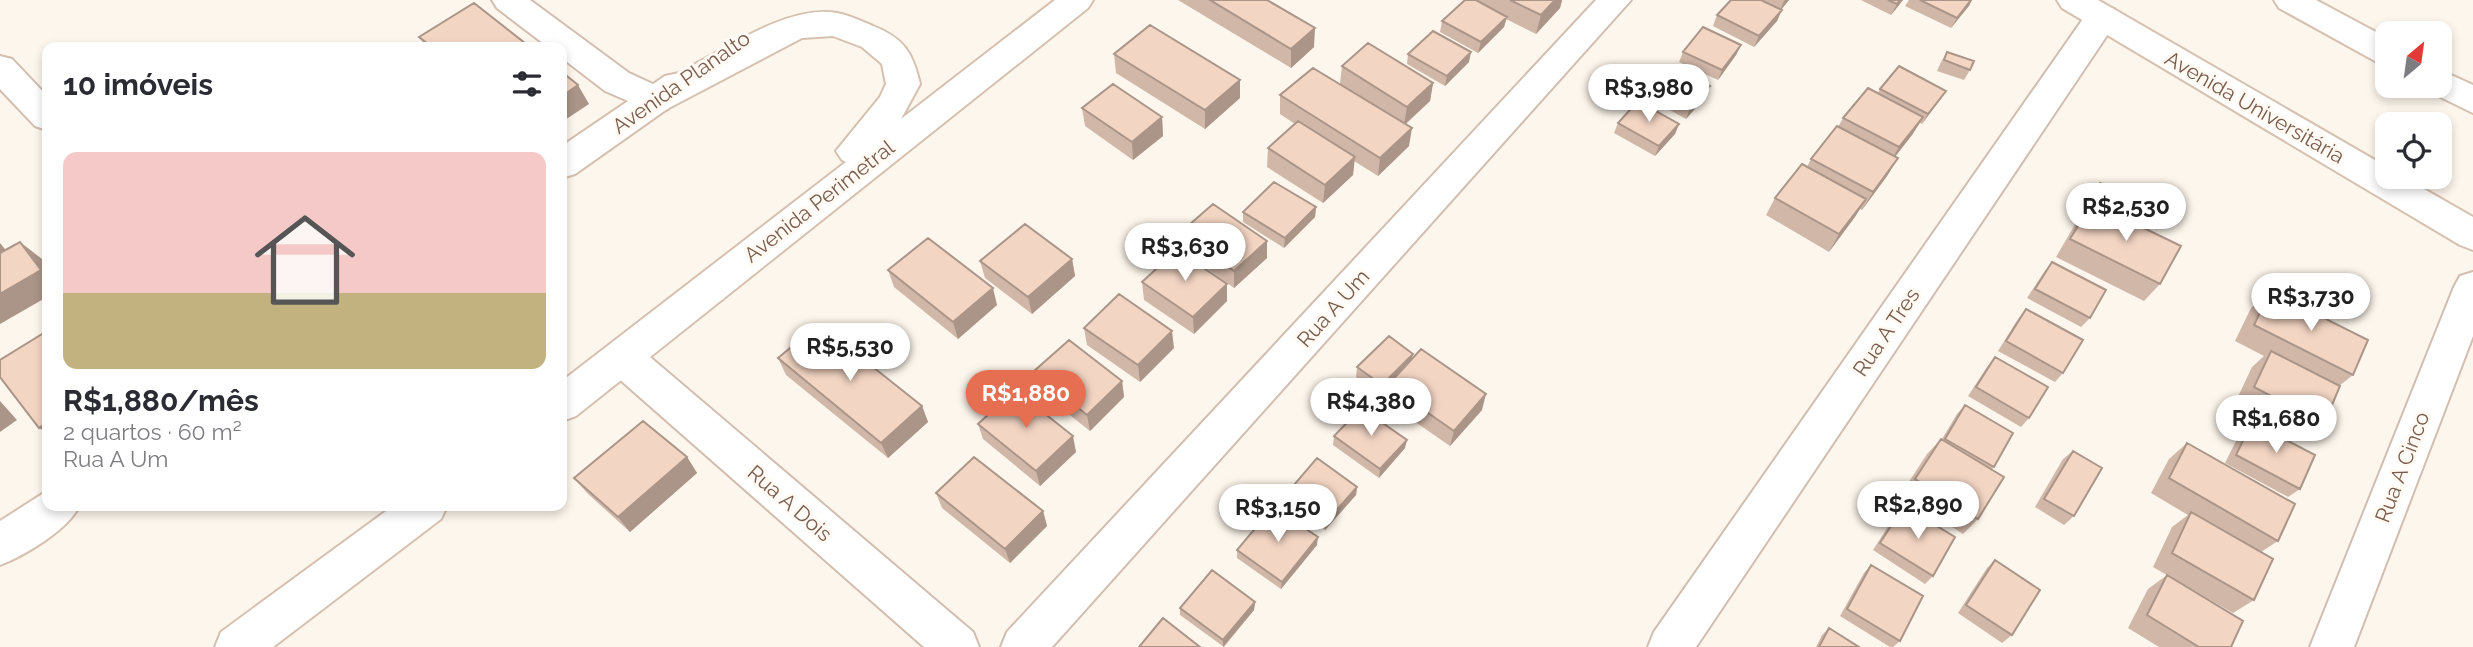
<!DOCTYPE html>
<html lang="pt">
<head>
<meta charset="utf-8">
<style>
  :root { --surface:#fff; --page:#f7f7f7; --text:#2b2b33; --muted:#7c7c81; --line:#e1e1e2; --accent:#e76f51 }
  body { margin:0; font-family:Raleway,sans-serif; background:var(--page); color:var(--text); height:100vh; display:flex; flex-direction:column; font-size:26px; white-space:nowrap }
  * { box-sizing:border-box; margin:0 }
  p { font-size:23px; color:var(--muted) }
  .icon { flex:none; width:38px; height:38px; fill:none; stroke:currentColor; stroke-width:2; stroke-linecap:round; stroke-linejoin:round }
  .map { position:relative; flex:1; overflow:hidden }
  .panel { position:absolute; left:42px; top:42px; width:525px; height:469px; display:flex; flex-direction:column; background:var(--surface); border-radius:14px; box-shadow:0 4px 10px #0003 }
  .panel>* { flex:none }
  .needle { width:46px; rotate:29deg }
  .fabs { position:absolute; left:2375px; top:21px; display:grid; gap:14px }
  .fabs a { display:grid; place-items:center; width:77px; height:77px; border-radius:14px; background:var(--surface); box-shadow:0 4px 10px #0003; font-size:35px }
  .price { position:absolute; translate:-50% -60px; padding:0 16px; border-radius:24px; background:#fff; color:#222; font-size:23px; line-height:46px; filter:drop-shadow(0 2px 4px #0008) }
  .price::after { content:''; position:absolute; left:50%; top:42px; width:21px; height:16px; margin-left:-10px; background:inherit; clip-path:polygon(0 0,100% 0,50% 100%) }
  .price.active { background:var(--accent); color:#fff }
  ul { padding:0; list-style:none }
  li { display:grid; align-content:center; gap:14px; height:371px; padding:0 21px }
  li+li { border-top:2px solid var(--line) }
  li span { display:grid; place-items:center; height:217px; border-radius:14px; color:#555 }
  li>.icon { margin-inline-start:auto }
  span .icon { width:126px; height:126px; fill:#fffc; stroke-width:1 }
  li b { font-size:30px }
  h2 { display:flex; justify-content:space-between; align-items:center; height:84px; padding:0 21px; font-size:30px }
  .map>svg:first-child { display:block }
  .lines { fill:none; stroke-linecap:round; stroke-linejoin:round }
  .street-casing { stroke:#d1beb0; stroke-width:4 }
  .secondary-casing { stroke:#d6c0b0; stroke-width:4 }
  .street { fill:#fff; fill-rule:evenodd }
  .secondary { fill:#fff; fill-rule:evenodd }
  .wall { fill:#d1b7a8 }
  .shaded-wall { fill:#aa9588 }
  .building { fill:#f3d5c3; stroke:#aa9588; stroke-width:2 }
  .labels { text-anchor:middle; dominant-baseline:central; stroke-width:6; stroke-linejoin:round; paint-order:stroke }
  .street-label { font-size:21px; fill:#7a5c4d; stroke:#fffaf3 }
</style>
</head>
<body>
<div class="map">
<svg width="2473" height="647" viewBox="0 0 2473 647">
  <rect width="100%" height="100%" fill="#fdf6ec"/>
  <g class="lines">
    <g class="street-casing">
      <path id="street" d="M492,0H530L629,73L668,91L673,100L668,109L656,113L605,91L562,58V47H548L497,8Z
        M1596,0H1631L1052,647H1001L1007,632Z
        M2102,6L2114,9L2118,17L2114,25L1696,647H1648L1654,632L2090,9Z
        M0,56L12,59L47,96V130L35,126L0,89Z
        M2473,272V336L2354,647H2310L2454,287L2460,276Z
        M623,341L637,346L973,632L979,647H924L609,370L603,358L609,346Z"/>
    </g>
    <g class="secondary-casing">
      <path id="secondary" d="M1055,0H1093L1088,8L576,416L562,421V381L846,162L842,160L836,151L880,97L886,84L882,64L862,47L833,36L802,38L667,109L575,174L562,178V146L665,76L679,73C722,51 788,4 837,13C849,15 861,21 873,26C904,38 913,53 920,84L901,119Z
        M2057,0H2098L2387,167V177H2403L2473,217V250L2460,245L2062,8Z
        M2274,0H2316L2387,38V65L2375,61L2279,8Z
        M2440,70L2473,85V113L2428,91L2425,86H2440Z
        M47,491V506H79C69,529 24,556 0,565V521Z
        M393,506H447L441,519L273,647H215L221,632Z"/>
    </g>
    <use href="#street" class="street"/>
    <use href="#secondary" class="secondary"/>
  </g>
  <path class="wall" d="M1178,0H1267L1314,47L1291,68Z
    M1465,0H1562L1560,8L1536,34L1506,19L1504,27L1478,53L1440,32L1442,21Z
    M1731,0H1789L1781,10L1777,21L1754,47L1713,26L1717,15Z
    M1861,0H1903L1891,15Z
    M1909,0H1972L1951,28L1905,6Z
    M419,37L530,47H426Z
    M1741,45L1736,55L1718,80L1679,62L1683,52Z
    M1947,52L1970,70L1964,80L1937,71L1941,62Z
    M1114,54L1240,98L1205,129L1116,73Z
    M1408,54L1469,62L1445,86L1407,64Z
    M1342,66L1433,83L1430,101L1406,124L1409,146L1378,176L1354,161L1353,175L1323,203L1267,167L1268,148L1295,124L1280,114V95L1340,84Z
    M1652,87L1706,96L1686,119L1648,98Z
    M1880,89L1946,91L1922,124L1920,123L1912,135L1895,156L1898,158L1887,176L1862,210L1860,209L1829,252L1766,215L1775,198L1807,167L1811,159L1838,127L1843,118L1878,93Z
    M1082,108L1162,117L1163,136L1133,160L1085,126Z
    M1618,123L1679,124L1675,134L1655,156L1614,133Z
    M2100,183L2128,220L2160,284L2144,301L2056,257L2077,221L2084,212L2082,211L2092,193Z
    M1316,207L1315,217L1284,248L1243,222V212Z
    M1180,233L1267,241V258L1234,288L1181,250Z
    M1072,259L1075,276L1032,314L985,278L980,261Z
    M2052,262L2090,318L2081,327L2027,298L2044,272Z
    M888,270L997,305L958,339L894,287Z
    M1142,282L1227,284V301L1194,334L1144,300Z
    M2270,291L2353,375L2339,386L2324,424L2303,440L2235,403L2252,367L2264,356L2235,341L2251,308Z
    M2026,309L2063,373L2055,382L1998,351L2018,319Z
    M1084,328L1174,348L1140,382L1087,345Z
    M1995,357L2029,418L2021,427L1968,396L1987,367Z
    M778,358L922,406L928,422L888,458L786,375Z
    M1412,358L1482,410L1450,446L1385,401L1388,387L1381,394L1356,377L1357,367Z
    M1033,372L1122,381L1124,397L1090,431L1037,389Z
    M1965,405L1994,467L1991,470L1978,519L1963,534L1901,494L1927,454L1941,439H1942L1957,414Z
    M2252,422L2300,489L2288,497L2225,463L2241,431Z
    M978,424L1076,452L1040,486L983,439Z
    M1334,436L1405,448L1379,478L1333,445Z
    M2187,443L2278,541L2261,552L2254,600L2233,613L2153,567L2172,527L2188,515L2151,493L2169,459Z
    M2073,451L2074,516L2064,525L2035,507L2063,459Z
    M687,457L697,473L630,532L587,493L574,478Z
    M1357,487L1356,495L1325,530L1286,501L1287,493Z
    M936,493L1043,511L1047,526L1010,563L942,508Z
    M1904,506L1933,576L1925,584L1873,550L1896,514Z
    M1317,545L1281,589L1237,558V550Z
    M1995,560L2012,635L2002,643L1958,613L1987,568Z
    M1871,565L1900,641L1893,647H1890L1840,616L1864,573Z
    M2167,575L2231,647H2159L2128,628L2148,589Z
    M1255,602L1254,610L1224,647L1180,615V608Z
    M1829,628L1859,647H1816L1822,635Z"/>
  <path class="shaded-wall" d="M1555,0H1562L1560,8L1536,34L1541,15Z
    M1785,0H1789L1780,11L1784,1Z
    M1900,0H1903L1891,15L1897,4Z
    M1971,0H1972L1969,6L1951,28L1957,18Z
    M1782,10L1777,21L1754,47L1759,36Z
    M1507,17L1504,27L1478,53L1481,42Z
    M1315,28L1314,47L1291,68V49Z
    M1741,45L1736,55L1718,80L1722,70Z
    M1471,52L1469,62L1445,86L1447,76Z
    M1240,80V98L1205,129V110Z
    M1433,83L1430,101L1404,125L1407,107Z
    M578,85L589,104L562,122V96Z
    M1710,86L1706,96L1686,119L1690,108Z
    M1946,91L1939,101L1922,124L1928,114Z
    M1162,117L1163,136L1133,160L1132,142Z
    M1923,117L1912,135L1888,166L1899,147Z
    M1679,124L1675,134L1655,156L1659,146Z
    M1412,128L1409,146L1378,176L1380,158Z
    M1355,157L1353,175L1323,203L1325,185Z
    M1898,158L1887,176L1862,210L1873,192Z
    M1866,199L1855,217L1829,252L1839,234Z
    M1316,207L1315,217L1284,248L1285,238Z
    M1267,241V258L1234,288V271Z
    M20,242L42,259L47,267V297L0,324V294Z
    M0,243L13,259L0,267Z
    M1072,259L1075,276L1032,314L1028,297Z
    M1227,284V301L1194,334L1193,317Z
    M993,288L997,305L958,339L953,322Z
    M1172,331L1174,348L1140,382L1138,365Z
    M1413,354L1411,363L1388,385V387L1381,394L1382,385Z
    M1122,381L1124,397L1090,431L1087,415Z
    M1486,394L1482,410L1450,446L1454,431Z
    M0,401L17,420L0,432Z
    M922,406L928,422L888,458L881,443Z
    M47,422V433L39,428Z
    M1073,436L1076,452L1040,486L1036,471Z
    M1407,440L1405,448L1379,478L1380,469Z
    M687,457L697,473L630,532L618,517Z
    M1357,487L1356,495L1325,530L1326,522Z
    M1043,511L1047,526L1010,563L1005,549Z
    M1318,537L1317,545L1281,589L1282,582Z
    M1255,602L1254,610L1223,647V640Z"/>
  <path class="building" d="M1210,0H1267L1315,28L1291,49Z
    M1465,0H1476L1507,17L1481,42L1442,21Z
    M1510,0H1555L1541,15Z
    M1731,0H1761L1782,10L1759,36L1717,15Z
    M1888,0H1900L1897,4Z
    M1920,0H1971L1957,18Z
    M474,3L530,47H432L419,37Z
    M1150,25L1240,80L1205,110L1114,54Z
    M1703,27L1741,45L1722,70L1683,52Z
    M1433,31L1471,52L1447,76L1408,54Z
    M1368,43L1433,83L1407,107L1342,66Z
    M1947,52L1974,61L1970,70L1944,60Z
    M1672,66L1710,86L1690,108L1652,87Z
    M1899,66L1946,91L1928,114L1880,89Z
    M1313,68L1412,128L1380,158L1280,95Z
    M562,72L578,85L562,96Z
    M1113,84L1162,117L1132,142L1082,108Z
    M1868,88L1923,117L1899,147L1843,118Z
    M1638,101L1679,124L1659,146L1618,123Z
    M1298,121L1355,157L1325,185L1268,148Z
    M1837,126L1898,158L1873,192L1811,159Z
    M1802,164L1866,199L1839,234L1775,198Z
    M1274,182L1316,207L1285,238L1243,212Z
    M2100,183L2140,202L2129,220L2090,201Z
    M2092,203L2181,246L2160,284L2070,239Z
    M1213,204L1267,241L1234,271L1180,233Z
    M1025,224L1072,259L1028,297L980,261Z
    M928,238L993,288L953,322L888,270Z
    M20,242L41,270L0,294V253Z
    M1177,250L1227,284L1193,317L1142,282Z
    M2052,262L2106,290L2090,318L2035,289Z
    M2270,291L2368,340L2353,375L2254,325Z
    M1119,294L1172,331L1138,365L1084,328Z
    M2026,309L2083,340L2063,373L2006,341Z
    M819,324L922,406L881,443L778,358Z
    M47,331V422L39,428L0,377V360Z
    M1389,336L1413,354L1382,385L1357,367Z
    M1069,340L1122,381L1087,415L1033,372Z
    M1421,349L1486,394L1454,431L1388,385Z
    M2271,351L2340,386L2324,424L2254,387Z
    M1995,357L2048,387L2029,418L1976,387Z
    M1015,390L1073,436L1036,471L978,424Z
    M1965,405L2013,433L1994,467L1945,439Z
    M1361,408L1407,440L1380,469L1334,436Z
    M643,421L687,457L618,517L574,478Z
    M2252,422L2315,455L2300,489L2236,455Z
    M1941,439L2004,477L1978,519L1915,479Z
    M2187,443L2295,504L2278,541L2169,478Z
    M2073,451L2102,468L2074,516L2044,499Z
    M974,457L1043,511L1005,549L936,493Z
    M1317,458L1357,487L1326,522L1287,493Z
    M1904,506L1955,537L1933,576L1880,543Z
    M1273,507L1318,537L1282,582L1237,550Z
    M2191,512L2273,559L2254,600L2172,553Z
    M1995,560L2040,590L2012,635L1966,605Z
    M1871,565L1923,596L1900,641L1847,609Z
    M1212,570L1255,602L1223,640L1180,608Z
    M2167,575L2243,621L2231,647H2199L2147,615Z
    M1163,618L1200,647H1139Z
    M1829,628L1859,647H1819Z"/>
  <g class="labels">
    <g class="street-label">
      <text transform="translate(681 82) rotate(-35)">Avenida Planalto</text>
      <text transform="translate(2255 107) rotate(30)">Avenida Universitária</text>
      <text transform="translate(819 201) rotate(-38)">Avenida Perimetral</text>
      <text transform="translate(1333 308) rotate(-48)">Rua A Um</text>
      <text transform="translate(1886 332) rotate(-56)">Rua A Tres</text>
      <text transform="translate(2402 467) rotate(-69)">Rua A Cinco</text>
      <text transform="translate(790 503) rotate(41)">Rua A Dois</text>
    </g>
  </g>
</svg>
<div class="fabs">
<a><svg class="needle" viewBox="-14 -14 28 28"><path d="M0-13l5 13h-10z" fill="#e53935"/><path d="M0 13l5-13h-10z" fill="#7c7c81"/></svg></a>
<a><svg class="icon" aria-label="locate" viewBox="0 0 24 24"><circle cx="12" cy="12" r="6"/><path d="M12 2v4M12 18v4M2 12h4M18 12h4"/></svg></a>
</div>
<b class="price" style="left:1649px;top:124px">R$3,980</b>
<b class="price" style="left:2126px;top:243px">R$2,530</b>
<b class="price" style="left:1185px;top:283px">R$3,630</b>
<b class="price" style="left:2311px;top:333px">R$3,730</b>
<b class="price" style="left:850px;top:383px">R$5,530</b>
<b class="price active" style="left:1026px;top:430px">R$1,880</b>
<b class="price" style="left:1371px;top:438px">R$4,380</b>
<b class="price" style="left:2276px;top:455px">R$1,680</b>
<b class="price" style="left:1918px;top:541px">R$2,890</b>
<b class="price" style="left:1278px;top:544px">R$3,150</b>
<section class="panel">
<h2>10 imóveis<svg class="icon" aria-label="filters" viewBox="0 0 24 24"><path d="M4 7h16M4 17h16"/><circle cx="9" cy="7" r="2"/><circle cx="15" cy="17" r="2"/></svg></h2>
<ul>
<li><span style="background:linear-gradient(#f6c9c9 65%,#c2b280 0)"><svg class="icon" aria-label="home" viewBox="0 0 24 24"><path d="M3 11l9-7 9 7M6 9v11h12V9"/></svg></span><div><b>R$1,880/mês</b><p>2 quartos · 60 m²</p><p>Rua A Um</p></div></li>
</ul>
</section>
</div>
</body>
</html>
